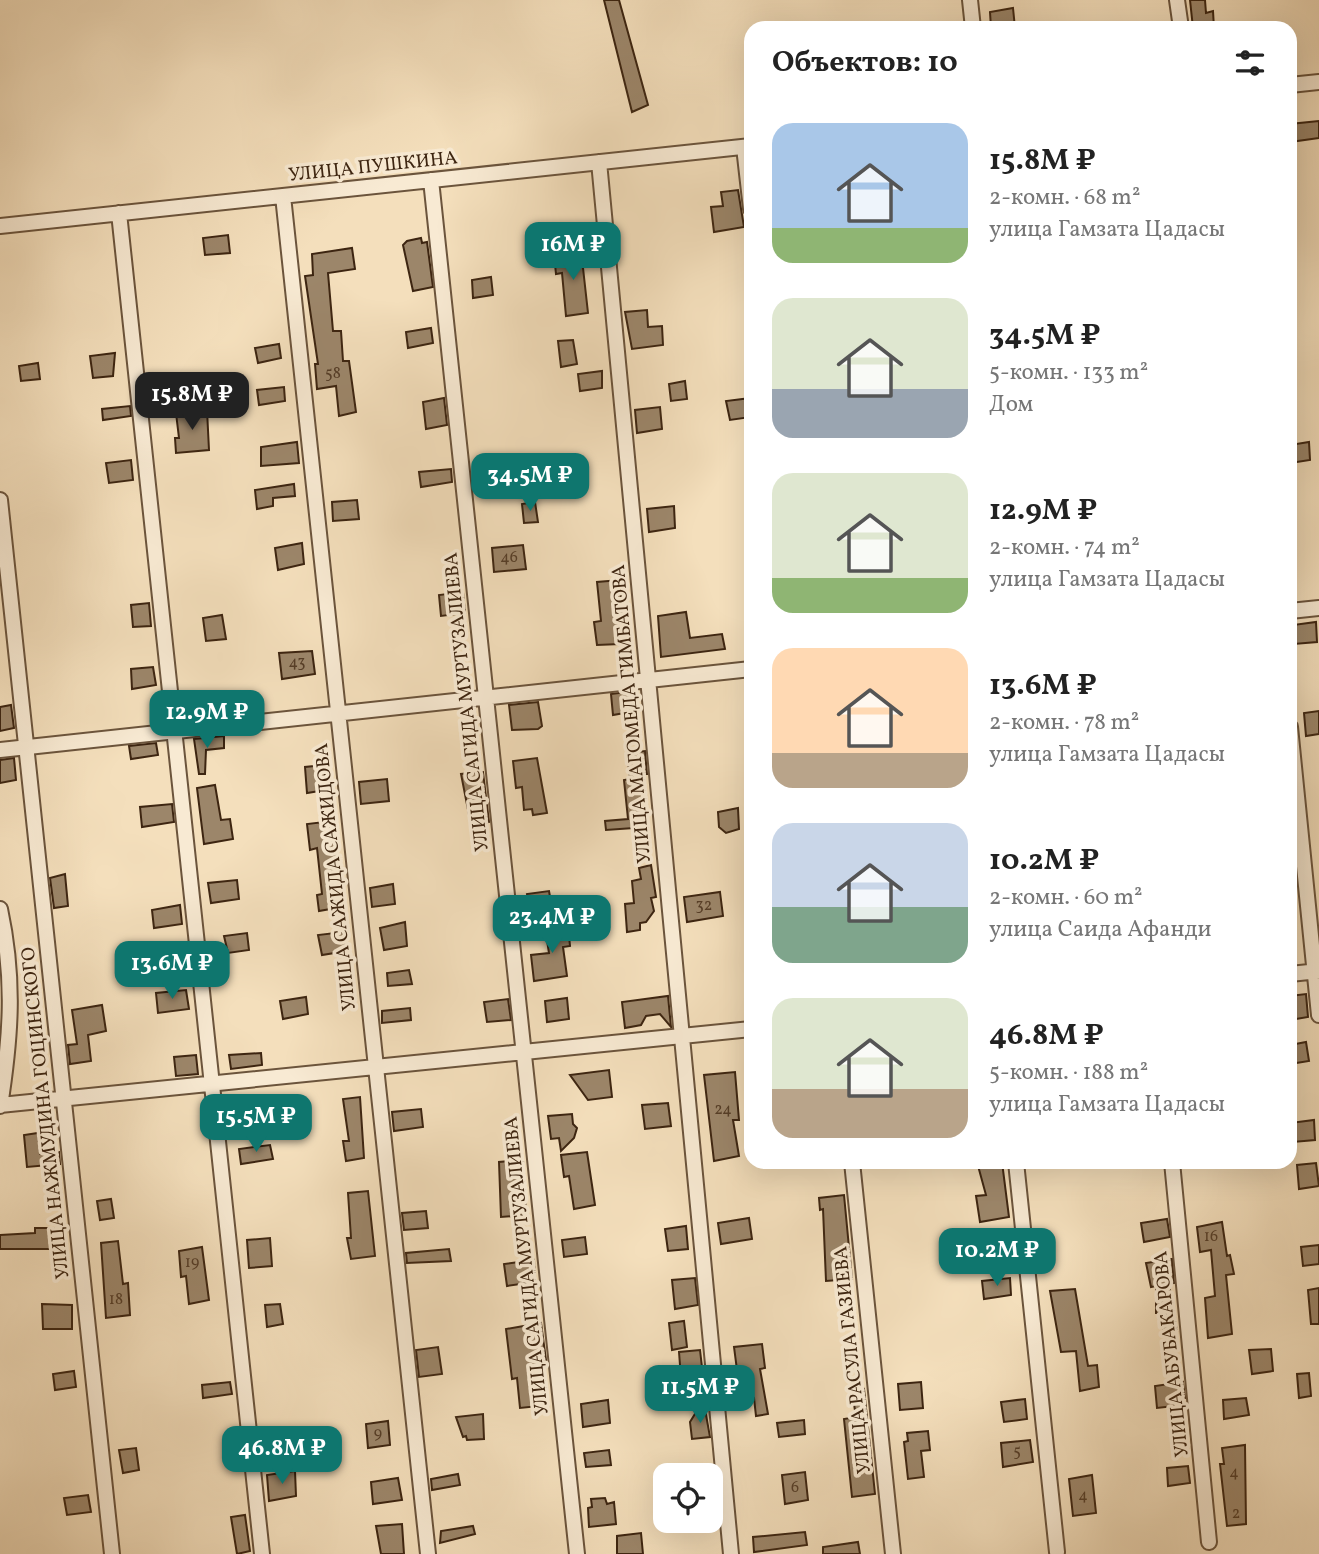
<!DOCTYPE html>
<html lang="ru">
<head>
<meta charset="utf-8">
<style>
  :root { --surface:#fff; --page:#f6f6f6; --text:#222; --muted:#767676; --accent:#0f766e }
  body { margin:0; font-family:Vollkorn,serif; background:var(--page); color:var(--text); height:100vh; display:flex; flex-direction:column; font-size:26px; white-space:nowrap }
  * { box-sizing:border-box; margin:0 }
  p { font-size:23px; color:var(--muted) }
  .icon { flex:none; width:38px; height:38px; fill:none; stroke:currentColor; stroke-width:2; stroke-linecap:round; stroke-linejoin:round }
  .map { position:relative; flex:1; overflow:hidden }
  .sheet { position:absolute; left:744px; top:21px; width:553px; height:1148px; display:flex; flex-direction:column; background:var(--surface); border-radius:21px; box-shadow:0 7px 28px #0002 }
  .sheet>* { flex:none }
  .controls { position:absolute; left:653px; top:1463px; display:grid; gap:14px }
  .controls a { display:grid; place-items:center; width:70px; height:70px; border-radius:14px; background:var(--surface); box-shadow:0 7px 28px #0002; font-size:35px }
  .price { position:absolute; translate:-50% -60px; padding:0 16px; border-radius:14px; background:var(--accent); color:#fff; font-size:23px; line-height:46px; filter:drop-shadow(0 2px 4px #0008) }
  .price::after { content:''; position:absolute; left:50%; top:42px; width:21px; height:16px; margin-left:-10px; background:inherit; clip-path:polygon(0 0,100% 0,50% 100%) }
  .price.on { background:#222; color:#fff }
  ul { padding:0; list-style:none }
  li { display:flex; align-items:center; gap:21px; height:175px; padding:0 28px }
  li span { display:grid; place-items:center; flex:none; width:196px; height:140px; border-radius:21px; color:#555 }
  li>.icon { margin-inline-start:auto }
  span .icon { width:84px; height:84px; fill:#fffc; stroke-width:1 }
  li b { font-size:30px }
  h2 { display:flex; justify-content:space-between; align-items:center; height:84px; padding:0 28px; font-size:30px }
  .map>svg:first-child { display:block }
  .building { fill:#9c866a; stroke:#3d2511; stroke-width:2 }
  .lines { fill:none; stroke-linecap:round; stroke-linejoin:round }
  .minor-casing { stroke:#6b543c; stroke-width:18 }
  .minor { stroke:#f8ead3; stroke-width:14 }
  .labels { text-anchor:middle; dominant-baseline:central; stroke-width:7; stroke-linejoin:round; paint-order:stroke }
  .number-label { font-size:16px; fill:#553d27 }
  .street-label { font-size:19px; fill:#3d2511; stroke:#f8ead3 }
</style>
</head>
<body>
<div class="map">
<svg width="1319" height="1554" viewBox="0 0 1319 1554">
  <rect width="100%" height="100%" fill="#f4dfbc"/>
  <filter id="stains"><feTurbulence type="fractalNoise" baseFrequency=".00286" numOctaves="4"/><feColorMatrix values="0 0 0 0 .2 0 0 0 0 .09 0 0 0 0 .02 0 0 0 .5 -.17"/></filter>
  <radialGradient id="worn" r=".72"><stop offset=".6" stop-color="#630" stop-opacity="0"/><stop offset="1" stop-color="#630" stop-opacity=".3"/></radialGradient>
  <path class="building" d="M604,0H619L648,105L632,112Z
    M1190,0H1205L1206,13L1213,11L1214,28H1193Z
    M1013,8L1015,28H991L990,12Z
    M1319,121V138L1290,142V124Z
    M738,190L744,227L714,232L711,207L723,206L721,192Z
    M228,235L230,253L205,255L203,238Z
    M421,238L422,243L427,242L433,287L413,291L403,245L407,241Z
    M352,248L355,269L328,273L333,331H341L343,361H349L356,412L339,416L336,386L317,389L315,364H318L305,276L313,275L312,254Z
    M581,250L588,313L566,316L562,273L556,274L554,254Z
    M491,277L493,295L473,298L472,280Z
    M647,310L648,327L662,326L663,345L632,349L625,312Z
    M431,328L433,343L408,348L406,332Z
    M573,340L577,364L561,367L558,341Z
    M279,344L281,358L258,363L255,348Z
    M115,353L113,376L93,378L90,356Z
    M38,363L40,379L21,381L19,366Z
    M602,371V388L580,391L578,374Z
    M685,381L687,399L671,401L669,384Z
    M284,387L285,401L259,405L257,390Z
    M444,398L447,425L426,429L423,402Z
    M751,398V417L730,420L726,401Z
    M130,406L131,416L103,420L102,409Z
    M660,407L662,429L637,433L635,410Z
    M207,410L209,450L176,453L175,438H179L176,413Z
    M297,442L299,463L261,466V447Z
    M1309,442L1310,460L1290,463V445Z
    M131,460L133,480L109,483L106,463Z
    M451,469L452,482L421,487L419,472Z
    M294,484L295,496L273,498V506L257,509L255,490Z
    M357,500L359,519L333,521L332,502Z
    M535,502L538,522L524,523L522,504Z
    M674,506L675,528L649,532L647,509Z
    M302,543L304,564L278,570L275,548Z
    M523,545L526,569L494,572L492,548Z
    M620,580L623,630L619,632L620,644L597,645L594,622L601,621L597,582Z
    M463,592L465,613L441,616L439,595Z
    M149,603L151,626L133,627L131,605Z
    M686,612L690,638L722,634L725,649L661,657L658,616Z
    M222,615L226,639L206,641L203,618Z
    M1316,622L1317,642L1294,644L1293,625Z
    M312,651L315,674L282,679L279,653Z
    M153,667L156,685L132,689L131,669Z
    M634,691L636,711L613,715L611,694Z
    M219,695L221,708L193,712L192,699Z
    M538,702L542,726L538,729L512,730L509,705Z
    M11,705L14,728L0,731V707Z
    M1319,711V734L1306,736L1304,713Z
    M224,736V748L206,750L205,774H199L194,739Z
    M156,743L158,755L131,759L129,746Z
    M645,751L647,774H643L648,827L606,830L605,821L628,819L624,780L630,779L627,753Z
    M14,758L16,780L0,783V760Z
    M537,758L547,813L533,815L532,809L524,810L522,787L516,788L513,761Z
    M324,765L326,790L307,793L305,767Z
    M483,772L489,822L471,825L461,774Z
    M387,779L389,801L361,804L359,782Z
    M215,785L221,820L230,819L233,839L204,844L197,788Z
    M172,804L174,822L142,827L140,807Z
    M738,808L739,829L726,833L719,827L718,812Z
    M332,821L342,907L319,911L317,895L322,894L317,848L310,850L307,824Z
    M651,865L656,897L651,898L654,911L646,922L640,923V930L627,932L625,904L634,903L632,881L641,879L639,868Z
    M65,874L68,906L54,908L50,878Z
    M237,880L239,899L211,903L208,883Z
    M393,884L395,904L372,907L370,888Z
    M549,891L552,908L530,912L527,894Z
    M720,892L723,916L687,922L684,897Z
    M180,905L182,924L154,928L152,910Z
    M405,922L407,946L384,950L380,928Z
    M568,926L570,946L563,947L567,976L534,981L531,955L549,953L545,928Z
    M343,932L347,951L322,955L318,935Z
    M247,933L249,950L228,953L224,936Z
    M185,947L187,959L159,964L158,951Z
    M409,970L412,984L388,986L387,973Z
    M186,990L189,1009L158,1013L156,993Z
    M1306,994L1308,1017L1290,1020V996Z
    M668,996L671,1027L660,1014L646,1016L641,1025L625,1028L622,1002Z
    M306,997L308,1014L283,1019L280,1001Z
    M567,998L569,1019L547,1022L545,1001Z
    M508,999L511,1020L487,1022L484,1002Z
    M102,1005L106,1031L88,1035L91,1061L70,1064L68,1045L77,1044L72,1010Z
    M410,1008L411,1020L382,1023V1011Z
    M1306,1042L1309,1061L1290,1064V1045Z
    M261,1053L262,1065L231,1069L229,1055Z
    M196,1055L198,1074L176,1076L174,1057Z
    M609,1070L612,1097L588,1100L570,1075Z
    M735,1072L739,1120H733L739,1156L714,1161L704,1075Z
    M360,1097L364,1158L346,1161L343,1141H349L343,1099Z
    M668,1103L671,1126L645,1129L642,1105Z
    M421,1109L423,1127L394,1131L392,1112Z
    M572,1114L573,1124L577,1128L574,1138L561,1151L559,1138L551,1139L548,1116Z
    M1314,1120L1315,1140L1293,1142L1290,1123Z
    M38,1133L40,1154L59,1152L60,1164L27,1167L24,1135Z
    M270,1145L273,1159L241,1164L239,1149Z
    M587,1152L595,1205L574,1209L569,1176L564,1177L561,1155Z
    M523,1160L526,1215L501,1217L499,1162Z
    M977,1162H1002L1009,1217L980,1222L976,1196L986,1195Z
    M1316,1163L1319,1186L1299,1189L1297,1165Z
    M368,1191L375,1256L351,1259L347,1238H351L348,1193Z
    M844,1195L852,1279L826,1281L823,1209L820,1210L819,1198Z
    M111,1199L114,1218L100,1220L97,1201Z
    M426,1211L428,1228L404,1230L402,1213Z
    M749,1218L752,1239L721,1244L718,1223Z
    M1167,1219L1170,1237L1144,1242L1141,1223Z
    M1222,1222L1227,1256L1230,1255L1234,1274L1226,1275L1232,1334L1208,1338L1205,1298L1215,1296L1211,1250L1200,1252L1197,1227Z
    M686,1226L688,1249L668,1251L665,1229Z
    M35,1228H60L61,1249H0V1235L35,1233Z
    M585,1237L587,1254L564,1257L562,1240Z
    M270,1238L272,1266L249,1268L247,1240Z
    M118,1241L123,1284L128,1283L130,1315L106,1318L101,1243Z
    M1319,1245V1264L1303,1266L1301,1247Z
    M202,1247L209,1300L189,1304L186,1276L181,1277L179,1251Z
    M449,1249L451,1261L407,1263L406,1253Z
    M1172,1259L1174,1283L1169,1284L1177,1331L1164,1333L1160,1313H1156V1286L1151,1287L1146,1263Z
    M534,1260L535,1282L507,1286L504,1264Z
    M695,1278L698,1305L675,1309L672,1280Z
    M1010,1278L1011,1295L984,1299L982,1281Z
    M1319,1288V1324H1311L1308,1290Z
    M1075,1289L1088,1366L1097,1365L1099,1387L1080,1391L1076,1351L1061,1352L1050,1291Z
    M42,1304L72,1305V1329H43Z
    M280,1304L283,1324L267,1327L265,1305Z
    M684,1321L687,1347L672,1350L669,1323Z
    M541,1323L546,1360H542L548,1405L520,1408L517,1378L512,1379L506,1329Z
    M762,1344L765,1368L760,1369L768,1414L756,1416L754,1398L741,1401L734,1347Z
    M438,1347L442,1374L419,1377L416,1350Z
    M1271,1349L1273,1371L1252,1374L1249,1350Z
    M700,1350L703,1376L681,1378L679,1352Z
    M74,1371L76,1387L55,1390L53,1374Z
    M1309,1373L1311,1396L1299,1398L1297,1374Z
    M230,1382L232,1394L203,1398L202,1385Z
    M921,1382L923,1408L900,1410L898,1384Z
    M1183,1382L1185,1398L1174,1400V1406L1157,1408L1155,1386Z
    M864,1389L875,1494L852,1497L844,1419L856,1417L852,1391Z
    M1246,1398L1249,1415L1224,1419L1223,1400Z
    M1025,1399L1027,1419L1004,1422L1001,1402Z
    M608,1400L610,1423L583,1427L581,1404Z
    M698,1409H705L710,1437L692,1439L690,1422Z
    M483,1414L484,1439L467,1440L466,1436L463,1437L456,1417Z
    M804,1420L805,1434L779,1437L777,1423Z
    M388,1421L390,1445L368,1448L366,1424Z
    M928,1431L930,1450L921,1451L924,1477L908,1479L904,1442L908,1441L907,1433Z
    M1030,1440L1033,1462L1003,1467L1001,1443Z
    M1245,1445L1246,1524L1227,1526L1220,1464H1224L1222,1448Z
    M136,1448L139,1470L123,1473L119,1450Z
    M609,1450L611,1465L586,1467L584,1453Z
    M1188,1466L1190,1483L1168,1486L1167,1468Z
    M295,1471L296,1496L269,1501L267,1475Z
    M805,1472L808,1500L785,1504L782,1475Z
    M458,1474L460,1485L432,1490L431,1479Z
    M1092,1475L1096,1513L1073,1516L1069,1479Z
    M398,1478L402,1500L373,1504L371,1482Z
    M88,1495L91,1512L67,1515L64,1498Z
    M605,1498L607,1504L614,1502L616,1524L589,1527L588,1508L592,1507L591,1499Z
    M245,1515L250,1551L237,1554L231,1517Z
    M402,1524L404,1554H381L376,1526Z
    M473,1526L475,1534L440,1543L441,1531Z
    M805,1532L807,1545L754,1552L753,1537Z
    M641,1533L643,1554H617V1536Z
    M858,1542L860,1554H823V1547Z"/>
  <g class="lines">
    <g class="minor-casing">
      <path id="minor" d="M970,0L973,28
        M1177,0L1181,28
        M1290,85L1319,82
        M744,147L751,209
        M599,162L731,1554
        M431,180L577,1554
        M283,196L428,1554
        M119,213L262,1554
        M0,226L751,146
        M0,500L112,1554
        M1290,611L1319,608
        M1290,727L1319,1015
        M0,750L751,669
        M0,909C15,979 11,1036 0,1106
        M1290,974L1319,971
        M0,1105L751,1029
        M852,1162L893,1554
        M1016,1162L1057,1552
        M1172,1162L1209,1542"/>
    </g>
    <use href="#minor" class="minor"/>
  </g>
  <g class="labels">
    <g class="number-label">
      <text x="333" y="374">58</text>
      <text x="509" y="558">46</text>
      <text x="297" y="663">43</text>
      <text x="704" y="906">32</text>
      <text x="723" y="1110">24</text>
      <text x="1211" y="1237">16</text>
      <text x="192" y="1263">19</text>
      <text x="116" y="1300">18</text>
      <text x="378" y="1434">9</text>
      <text x="1017" y="1452">5</text>
      <text x="1234" y="1473">4</text>
      <text x="795" y="1488">6</text>
      <text x="1083" y="1496">4</text>
      <text x="1236" y="1514">2</text>
    </g>
    <g class="street-label">
      <text transform="translate(373 167) rotate(-6)">УЛИЦА ПУШКИНА</text>
      <text transform="translate(467 702) rotate(-96)">УЛИЦА САГИДА МУРТУЗАЛИЕВА</text>
      <text transform="translate(632 714) rotate(-95)">УЛИЦА МАГОМЕДА ГИМБАТОВА</text>
      <text transform="translate(336 877) rotate(-96)">УЛИЦА САЖИДА САЖИДОВА</text>
      <text transform="translate(46 1113) rotate(-96)">УЛИЦА НАЖМУДИНА ГОЦИНСКОГО</text>
      <text transform="translate(527 1266) rotate(-96)">УЛИЦА САГИДА МУРТУЗАЛИЕВА</text>
      <text transform="translate(1172 1354) rotate(-96)">УЛИЦА АБУБАКАРОВА</text>
      <text transform="translate(853 1360) rotate(-96)">УЛИЦА РАСУЛА ГАЗИЕВА</text>
    </g>
  </g>
  <rect width="100%" height="100%" filter="url(#stains)"/>
  <rect width="100%" height="100%" fill="url(#worn)"/>
</svg>
<div class="controls">
<a><svg class="icon" aria-label="locate" viewBox="0 0 24 24"><circle cx="12" cy="12" r="6"/><path d="M12 2v4M12 18v4M2 12h4M18 12h4"/></svg></a>
</div>
<b class="price" style="left:573px;top:282px">16M ₽</b>
<b class="price on" style="left:192px;top:432px">15.8M ₽</b>
<b class="price" style="left:530px;top:513px">34.5M ₽</b>
<b class="price" style="left:207px;top:750px">12.9M ₽</b>
<b class="price" style="left:552px;top:955px">23.4M ₽</b>
<b class="price" style="left:172px;top:1001px">13.6M ₽</b>
<b class="price" style="left:256px;top:1154px">15.5M ₽</b>
<b class="price" style="left:997px;top:1288px">10.2M ₽</b>
<b class="price" style="left:700px;top:1425px">11.5M ₽</b>
<b class="price" style="left:282px;top:1486px">46.8M ₽</b>
<section class="sheet">
<h2>Объектов: 10<svg class="icon" aria-label="filters" viewBox="0 0 24 24"><path d="M4 7h16M4 17h16"/><circle cx="9" cy="7" r="2"/><circle cx="15" cy="17" r="2"/></svg></h2>
<ul>
<li><span style="background:linear-gradient(#a9c7e8 75%,#8fb573 0)"><svg class="icon" aria-label="home" viewBox="0 0 24 24"><path d="M3 11l9-7 9 7M6 9v11h12V9"/></svg></span><div><b>15.8M ₽</b><p>2-комн. · 68 m²</p><p>улица Гамзата Цадасы</p></div></li>
<li><span style="background:linear-gradient(#dfe7d0 65%,#9aa5b1 0)"><svg class="icon" aria-label="home" viewBox="0 0 24 24"><path d="M3 11l9-7 9 7M6 9v11h12V9"/></svg></span><div><b>34.5M ₽</b><p>5-комн. · 133 m²</p><p>Дом</p></div></li>
<li><span style="background:linear-gradient(#dfe7d0 75%,#8fb573 0)"><svg class="icon" aria-label="home" viewBox="0 0 24 24"><path d="M3 11l9-7 9 7M6 9v11h12V9"/></svg></span><div><b>12.9M ₽</b><p>2-комн. · 74 m²</p><p>улица Гамзата Цадасы</p></div></li>
<li><span style="background:linear-gradient(#ffd9b3 75%,#b9a48a 0)"><svg class="icon" aria-label="home" viewBox="0 0 24 24"><path d="M3 11l9-7 9 7M6 9v11h12V9"/></svg></span><div><b>13.6M ₽</b><p>2-комн. · 78 m²</p><p>улица Гамзата Цадасы</p></div></li>
<li><span style="background:linear-gradient(#c9d6e8 60%,#7fa58c 0)"><svg class="icon" aria-label="home" viewBox="0 0 24 24"><path d="M3 11l9-7 9 7M6 9v11h12V9"/></svg></span><div><b>10.2M ₽</b><p>2-комн. · 60 m²</p><p>улица Саида Афанди</p></div></li>
<li><span style="background:linear-gradient(#dfe7d0 65%,#b9a48a 0)"><svg class="icon" aria-label="home" viewBox="0 0 24 24"><path d="M3 11l9-7 9 7M6 9v11h12V9"/></svg></span><div><b>46.8M ₽</b><p>5-комн. · 188 m²</p><p>улица Гамзата Цадасы</p></div></li>
</ul>
</section>
</div>
</body>
</html>
